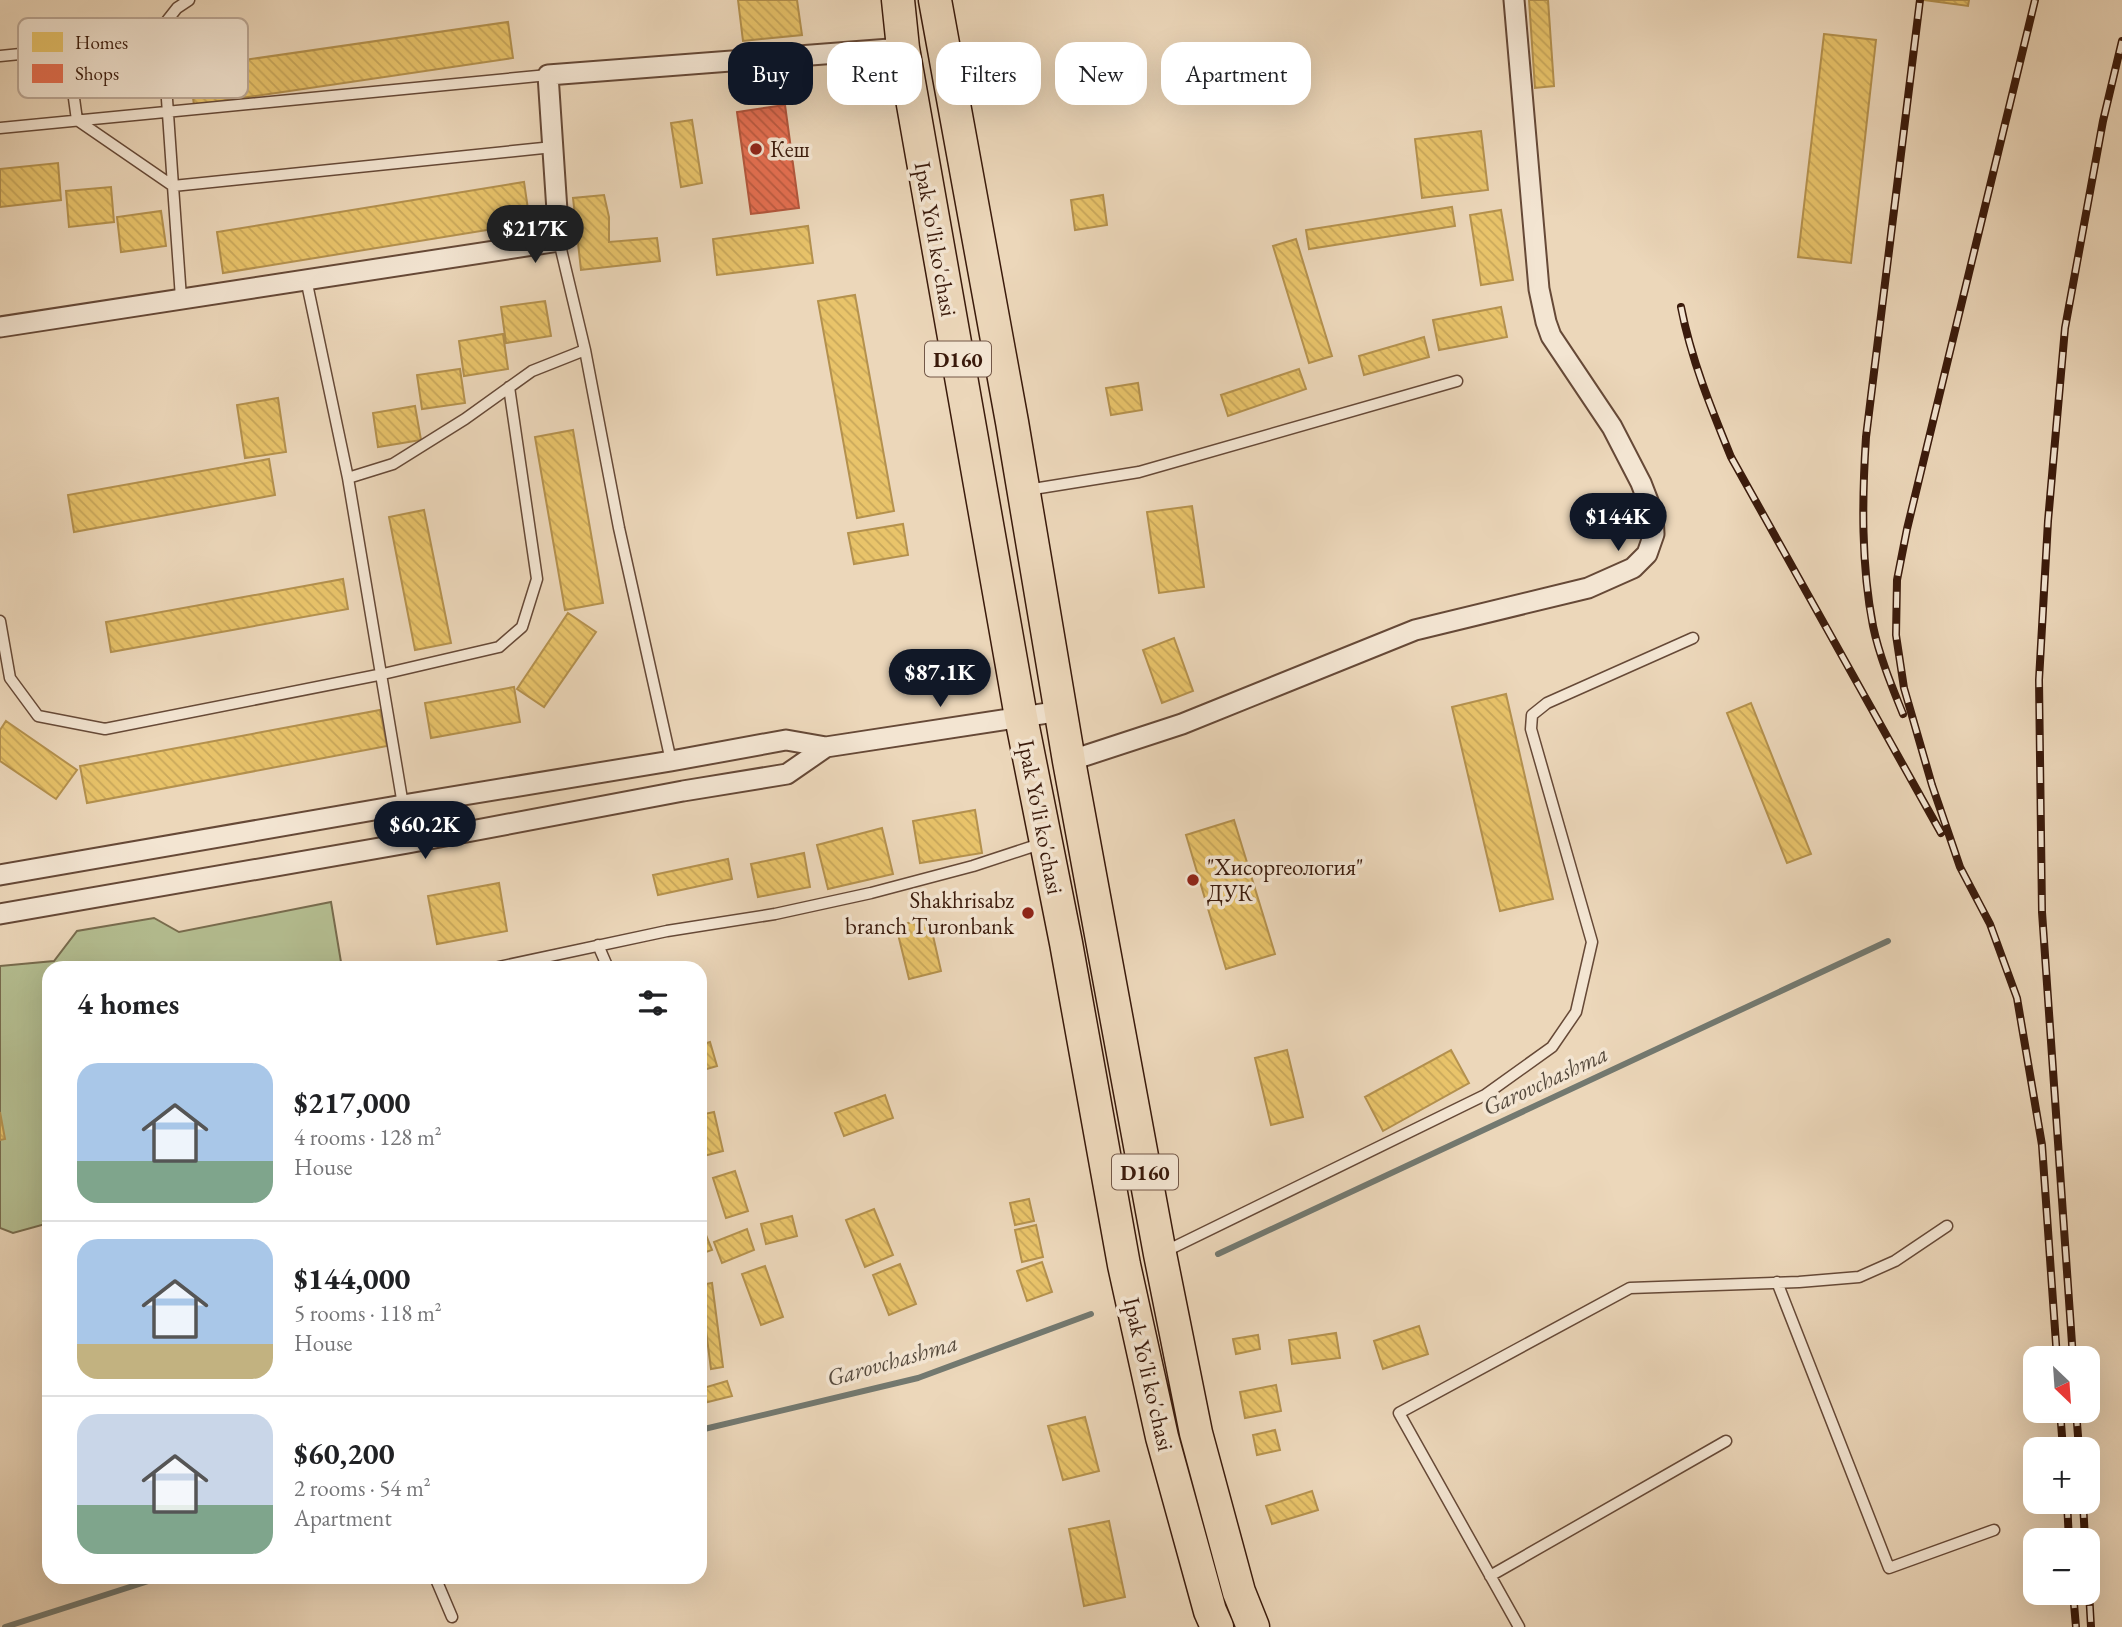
<!DOCTYPE html>
<html lang="en">
<head>
<meta charset="utf-8">
<style>
  :root { --surface:#fff; --page:#f2f2f2; --text:#202124; --muted:#757577; --line:#e0e0e0; --accent:#111827 }
  body { margin:0; font-family:"EB Garamond",serif; background:var(--page); color:var(--text); height:100vh; display:flex; flex-direction:column; font-size:26px; white-space:nowrap }
  * { box-sizing:border-box; margin:0 }
  p { font-size:23px; color:var(--muted) }
  .icon { flex:none; width:38px; height:38px; fill:none; stroke:currentColor; stroke-width:2; stroke-linecap:round; stroke-linejoin:round }
  .map { position:relative; flex:1; overflow:hidden }
  .details { position:absolute; left:42px; top:961px; width:665px; height:623px; display:flex; flex-direction:column; background:var(--surface); border-radius:21px; box-shadow:0 7px 28px #0002 }
  .details>* { flex:none }
  .top-card { position:absolute; left:728px; top:42px; width:665px; height:63px; display:flex; gap:14px }
  .needle { width:46px; rotate:155deg }
  .buttons { position:absolute; left:2023px; top:1346px; display:grid; gap:14px }
  .buttons a { display:grid; place-items:center; width:77px; height:77px; border-radius:14px; background:var(--surface); box-shadow:0 7px 28px #0002; font-size:35px }
  .price { position:absolute; translate:-50% -60px; padding:0 16px; border-radius:24px; background:var(--accent); color:#fff; font-size:23px; line-height:46px; filter:drop-shadow(0 2px 4px #0008) }
  .price::after { content:''; position:absolute; left:50%; top:42px; width:21px; height:16px; margin-left:-10px; background:inherit; clip-path:polygon(0 0,100% 0,50% 100%) }
  .price.on { background:#222; color:#fff }
  ul { padding:0; list-style:none }
  li { display:flex; align-items:center; gap:21px; height:175px; padding:0 35px }
  li+li { border-top:2px solid var(--line) }
  li span { display:grid; place-items:center; flex:none; width:196px; height:140px; border-radius:21px; color:#555 }
  li>.icon { margin-inline-start:auto }
  span .icon { width:84px; height:84px; fill:#fffc; stroke-width:1 }
  li b { font-size:30px }
  h2 { display:flex; justify-content:space-between; align-items:center; height:84px; padding:0 35px; font-size:30px }
  .tag { padding:0 24px; border-radius:21px; background:var(--surface); box-shadow:0 7px 28px #0002; font-size:24px; line-height:63px }
  .tag.on { background:var(--accent); color:#fff }
  .map>svg:first-child { display:block }
  .grass { fill:#b5bf92; stroke:#786c4e; stroke-width:2 }
  .homes { fill:url(#homes-back-hatch); stroke:#b4914e; stroke-width:2 }
  .shops { fill:url(#shops-back-hatch); stroke:#b3563c; stroke-width:2 }
  .lines { fill:none; stroke-linecap:round; stroke-linejoin:round }
  .stream { stroke:#737970; stroke-width:6 }
  .lane-casing { stroke:#664937; stroke-width:13 }
  .street-casing { stroke:#664937; stroke-width:23 }
  .primary-casing { stroke:#3a1a0b; stroke-width:35 }
  .lane { stroke:#f3e5d2; stroke-width:10 }
  .street { stroke:#f3e5d2; stroke-width:19 }
  .primary { stroke:#ecd7ba; stroke-width:32 }
  .rail-casing { stroke:#3a1a0b; stroke-width:8 }
  .rail { stroke:#f3e5d2; stroke-width:5; stroke-dasharray:16; stroke-linecap:butt }
  .poi-dot { fill:#8f2418; stroke:#f3e5d2; stroke-width:2.5 }
  .labels { text-anchor:middle; dominant-baseline:central; stroke-width:7; stroke-linejoin:round; paint-order:stroke }
  .shield { fill:#f3e5d2; stroke:#725747; stroke-width:2 }
  .shield-label { font-size:21px; font-weight:bold; fill:#3a1a0b }
  .poi-label { font-size:23px; fill:#3a1a0b; stroke:#f3e5d2; text-anchor:start }
  .street-label { font-size:23px; fill:#3a1a0b; stroke:#f3e5d2 }
  .water-label { font-size:24px; font-style:italic; fill:#564a3d; stroke:#f3e5d2 }
  .key { fill:#f3e5d2; stroke:#bca896; stroke-width:2 }
  .key-label { font-size:19px; fill:#3a1a0b }
</style>
</head>
<body>
<div class="map">
<svg width="2122" height="1627" viewBox="0 0 2122 1627">
  <defs>
    <pattern id="homes-back-hatch" width="6" height="6" patternUnits="userSpaceOnUse" patternTransform="scale(1.75)"><rect width="6" height="6" fill="#e9c46a"/><path d="M-1 5l2 2M0 0l6 6M5-1l2 2" fill="none" stroke="#c9a85b"/></pattern>
    <pattern id="shops-back-hatch" width="6" height="6" patternUnits="userSpaceOnUse" patternTransform="scale(1.75)"><rect width="6" height="6" fill="#e76f51"/><path d="M-1 5l2 2M0 0l6 6M5-1l2 2" fill="none" stroke="#bc5a41"/></pattern>
  </defs>
  <rect width="100%" height="100%" fill="#ecd7ba"/>
  <filter id="stains"><feTurbulence type="fractalNoise" baseFrequency=".00286" numOctaves="4"/><feColorMatrix values="0 0 0 0 .2 0 0 0 0 .09 0 0 0 0 .02 0 0 0 .5 -.17"/></filter>
  <radialGradient id="worn" r=".72"><stop offset=".6" stop-color="#630" stop-opacity="0"/><stop offset="1" stop-color="#630" stop-opacity=".3"/></radialGradient>
  <path class="grass" d="M331,902L342,968H49V1223L13,1233L0,1228V966L54,961L77,931L154,918L179,932Z"/>
  <path class="homes" d="M738,0H797L802,35L743,41Z
    M1529,0H1548L1554,86L1535,88Z
    M1924,0H1969L1968,6Z
    M508,22L513,58L194,105L189,68Z
    M1824,34L1876,40L1851,263L1798,257Z
    M692,120L702,183L681,187L671,123Z
    M1481,131L1488,190L1422,198L1415,139Z
    M58,163L61,200L0,207V169Z
    M524,182L530,223L223,273L217,232Z
    M111,187L114,222L69,227L66,191Z
    M604,195L609,217V242L657,238L660,261L581,270L573,198Z
    M1103,195L1107,225L1075,230L1071,200Z
    M1452,207L1455,226L1309,249L1306,230Z
    M1501,210L1513,280L1481,285L1470,215Z
    M161,211L166,246L121,252L117,217Z
    M808,226L813,263L717,275L713,239Z
    M1296,239L1332,356L1309,363L1273,246Z
    M855,295L894,511L857,518L818,301Z
    M545,301L551,336L506,343L501,307Z
    M1501,307L1507,337L1439,350L1433,320Z
    M503,334L508,369L464,376L459,341Z
    M1424,337L1429,357L1364,375L1359,356Z
    M460,369L465,403L422,409L417,375Z
    M1299,369L1306,389L1228,416L1221,395Z
    M1138,383L1142,410L1111,415L1106,388Z
    M278,398L286,452L245,458L237,405Z
    M415,406L421,440L378,447L373,413Z
    M573,430L603,603L565,610L535,437Z
    M269,459L275,495L74,532L68,495Z
    M1192,506L1204,587L1159,593L1147,512Z
    M424,510L451,643L415,650L389,517Z
    M903,524L908,555L854,564L848,533Z
    M343,579L348,609L111,652L106,622Z
    M568,613L596,632L544,707L517,689Z
    M1174,638L1193,691L1162,703L1143,650Z
    M514,687L520,722L431,738L425,703Z
    M1506,694L1553,899L1500,911L1452,707Z
    M1751,703L1811,854L1787,863L1727,713Z
    M380,710L387,746L87,803L80,766Z
    M6,721L77,770L56,799L0,761V730Z
    M975,810L982,853L920,863L913,821Z
    M1234,820L1275,954L1226,969L1186,835Z
    M882,828L893,874L828,889L817,845Z
    M804,853L810,887L758,897L751,864Z
    M728,859L732,879L658,895L653,875Z
    M499,883L507,931L437,944L428,896Z
    M929,918L941,971L909,979L896,926Z
    M710,1042L717,1066L700,1071V1045Z
    M1287,1050L1303,1117L1271,1125L1255,1058Z
    M1451,1050L1469,1083L1383,1131L1365,1097Z
    M885,1095L893,1118L844,1136L835,1113Z
    M0,1112L5,1139L0,1140Z
    M714,1112L723,1151L700,1157V1115Z
    M735,1171L748,1211L726,1218L713,1178Z
    M1029,1199L1034,1221L1015,1225L1010,1203Z
    M874,1209L893,1255L865,1267L846,1220Z
    M792,1216L797,1236L766,1244L761,1224Z
    M1036,1225L1043,1257L1022,1262L1015,1230Z
    M747,1229L754,1250L722,1263L714,1242Z
    M704,1230L712,1250L700,1254V1231Z
    M1042,1262L1052,1292L1027,1301L1017,1271Z
    M900,1264L916,1304L889,1315L873,1275Z
    M765,1266L783,1317L761,1325L742,1274Z
    M712,1283L723,1367L711,1369L700,1285Z
    M1419,1326L1428,1354L1383,1369L1374,1341Z
    M1336,1333L1340,1358L1292,1364L1289,1340Z
    M1258,1335L1260,1349L1236,1354L1233,1339Z
    M727,1381L732,1396L700,1404V1389Z
    M1276,1385L1281,1411L1245,1418L1240,1392Z
    M1085,1417L1099,1471L1063,1480L1048,1426Z
    M1275,1430L1280,1450L1257,1455L1253,1435Z
    M1312,1491L1318,1510L1272,1524L1266,1506Z
    M1109,1521L1125,1597L1084,1606L1069,1529Z"/>
  <path class="shops" d="M785,105L799,208L751,214L737,112Z"/>
  <g class="lines">
    <path class="stream" d="M1218,1254L1888,941
      M700,1430L918,1378L1091,1314
      M5,1627L161,1577"/>
    <g class="lane-casing">
      <path id="lane" d="M0,56L60,50L68,55L77,120L173,186L162,27L177,8L189,0
        M0,128L548,75
        M559,241L585,350L619,528L671,761
        M306,279L348,478
        M181,298L173,186L553,147
        M1027,490L1139,472L1457,381
        M0,621L10,678L38,716L105,729L383,674L499,647L522,627L537,579L509,387
        M403,805L348,478L393,464L465,419L532,371L585,350
        M598,945L608,968
        M494,968L667,931L775,914L871,893L973,866L1043,843
        M1164,1252L1485,1095L1552,1047L1576,1012L1592,942L1531,729L1532,715L1547,703L1693,638
        M1777,1282L1889,1568L1994,1530
        M1490,1576L1726,1441
        M435,1577L452,1617
        M1519,1627L1399,1413L1630,1288L1799,1282L1859,1277L1895,1261L1947,1226"/>
    </g>
    <g class="street-casing">
      <path id="street" d="M0,327L559,241L548,75L903,48
        M1069,761L1182,724L1415,630L1588,588L1633,568L1647,554L1654,534L1653,514L1641,483L1612,427L1551,336L1546,322L1539,289L1514,0
        M0,875L403,805L671,761L786,740L826,747L1061,711
        M0,914L408,843L683,791L787,774L826,747"/>
    </g>
    <g class="primary-casing">
      <path id="primary" d="M898,0L903,48L1021,717L1066,943L1124,1265L1162,1437L1210,1611L1217,1627
        M935,0L1012,422L1069,761L1160,1254L1196,1433L1239,1592L1253,1627"/>
    </g>
    <use href="#lane" class="lane"/>
    <use href="#street" class="street"/>
    <use href="#primary" class="primary"/>
    <g class="rail-casing">
      <path id="rail" d="M2035,0L1907,529L1897,580L1896,635L1904,688L1932,785L1960,867L1990,924L2017,998L2042,1145L2057,1358
        M1681,307C1691,359 1711,408 1731,457L1941,833
        M1903,714C1892,687 1879,655 1873,626C1861,564 1862,500 1866,437L1920,0
        M2073,1358L2042,912L2039,680L2048,521L2065,328L2103,121L2122,41
        M2060,1410L2063,1449
        M2076,1410L2079,1449
        M2067,1502L2069,1540
        M2083,1502L2085,1540
        M2088,1574L2091,1627
        M2073,1592L2076,1627"/>
    </g>
    <use href="#rail" class="rail"/>
  </g>
  <g class="poi-dot">
    <circle cx="756" cy="149" r="7"/>
    <circle cx="1193" cy="880" r="7"/>
    <circle cx="1028" cy="913" r="7"/>
  </g>
  <g class="labels">
    <g class="shield">
      <rect x="925" y="341.5" width="66" height="35" rx="5"/>
      <rect x="1112" y="1154.5" width="66" height="35" rx="5"/>
    </g>
    <g class="shield-label">
      <text x="958" y="359">D160</text>
      <text x="1145" y="1172">D160</text>
    </g>
    <g class="poi-label">
      <text x="770" y="149">Кеш</text>
      <text x="1207" y="867">"Хисоргеология"<tspan x="1207" dy="26">ДУК</tspan></text>
      <text x="1014" y="900" text-anchor="end">Shakhrisabz<tspan x="1014" dy="26">branch Turonbank</tspan></text>
    </g>
    <g class="street-label">
      <text transform="translate(936 239) rotate(80)">Ipak Yo'li ko'chasi</text>
      <text transform="translate(1041 817) rotate(79)">Ipak Yo'li ko'chasi</text>
      <text transform="translate(1149 1374) rotate(77)">Ipak Yo'li ko'chasi</text>
    </g>
    <g class="water-label">
      <text transform="translate(1545 1080) rotate(-25)">Garovchashma</text>
      <text transform="translate(892 1360) rotate(-16)">Garovchashma</text>
    </g>
  </g>
  <rect x="18" y="18" width="230" height="80" rx="10" class="key"/>
  <rect x="32" y="32" width="31" height="20" fill="#e9c46a"/>
  <rect x="32" y="64" width="31" height="19" fill="#e76f51"/>
  <g class="key-label">
    <text x="75" y="49">Homes</text>
    <text x="75" y="80">Shops</text>
  </g>
  <rect width="100%" height="100%" filter="url(#stains)"/>
  <rect width="100%" height="100%" fill="url(#worn)"/>
</svg>
<div class="buttons">
<a><svg class="needle" viewBox="-14 -14 28 28"><path d="M0-13l5 13h-10z" fill="#e53935"/><path d="M0 13l5-13h-10z" fill="#757577"/></svg></a>
<a>+</a>
<a>−</a>
</div>
<b class="price on" style="left:535px;top:265px">$217K</b>
<b class="price" style="left:1618px;top:553px">$144K</b>
<b class="price" style="left:940px;top:709px">$87.1K</b>
<b class="price" style="left:425px;top:861px">$60.2K</b>
<div class="top-card">
<a class="tag on">Buy</a>
<a class="tag">Rent</a>
<a class="tag">Filters</a>
<a class="tag">New</a>
<a class="tag">Apartment</a>
</div>
<section class="details">
<h2>4 homes<svg class="icon" aria-label="filters" viewBox="0 0 24 24"><path d="M4 7h16M4 17h16"/><circle cx="9" cy="7" r="2"/><circle cx="15" cy="17" r="2"/></svg></h2>
<ul>
<li><span style="background:linear-gradient(#a9c7e8 70%,#7fa58c 0)"><svg class="icon" aria-label="home" viewBox="0 0 24 24"><path d="M3 11l9-7 9 7M6 9v11h12V9"/></svg></span><div><b>$217,000</b><p>4 rooms · 128 m²</p><p>House</p></div></li>
<li><span style="background:linear-gradient(#a9c7e8 75%,#c2b280 0)"><svg class="icon" aria-label="home" viewBox="0 0 24 24"><path d="M3 11l9-7 9 7M6 9v11h12V9"/></svg></span><div><b>$144,000</b><p>5 rooms · 118 m²</p><p>House</p></div></li>
<li><span style="background:linear-gradient(#c9d6e8 65%,#7fa58c 0)"><svg class="icon" aria-label="home" viewBox="0 0 24 24"><path d="M3 11l9-7 9 7M6 9v11h12V9"/></svg></span><div><b>$60,200</b><p>2 rooms · 54 m²</p><p>Apartment</p></div></li>
</ul>
</section>
</div>
</body>
</html>
